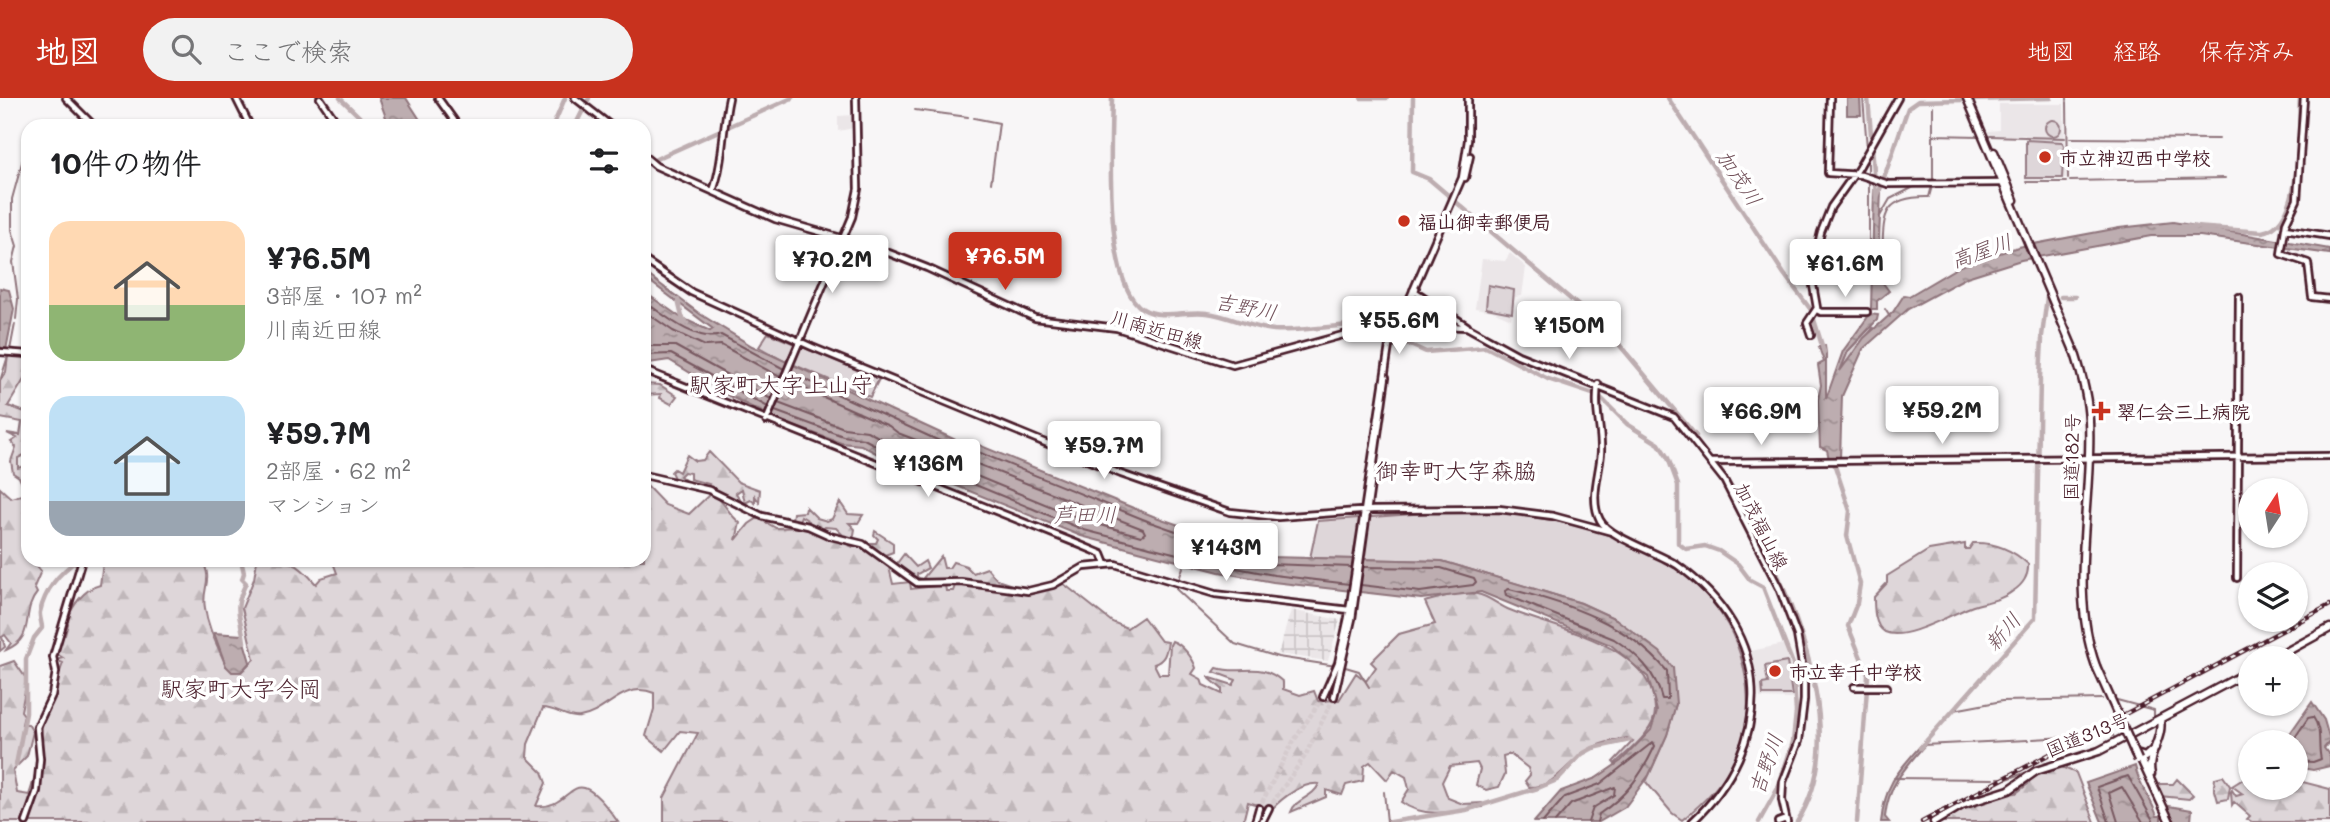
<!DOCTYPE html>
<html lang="ja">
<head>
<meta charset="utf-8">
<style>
  :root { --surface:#fff; --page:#f2f2f2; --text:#202124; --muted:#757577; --accent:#c8321e }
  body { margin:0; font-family:Mali,"Klee One",sans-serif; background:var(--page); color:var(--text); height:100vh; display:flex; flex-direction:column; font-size:26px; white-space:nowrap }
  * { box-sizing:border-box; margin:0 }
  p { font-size:23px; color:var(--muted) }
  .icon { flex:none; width:38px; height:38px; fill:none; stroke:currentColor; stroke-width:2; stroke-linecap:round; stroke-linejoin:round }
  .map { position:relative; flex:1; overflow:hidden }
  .details { position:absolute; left:21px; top:21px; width:630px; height:448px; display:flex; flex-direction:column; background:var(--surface); border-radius:21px; box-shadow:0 2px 5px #0004 }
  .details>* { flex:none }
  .needle { width:46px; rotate:12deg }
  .controls { position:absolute; left:2238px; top:380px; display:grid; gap:14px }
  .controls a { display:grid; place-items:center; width:70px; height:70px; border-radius:50%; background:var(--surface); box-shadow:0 2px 5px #0004; font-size:35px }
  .price { position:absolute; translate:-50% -60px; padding:0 16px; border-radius:7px; background:#fff; color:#222; font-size:23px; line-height:46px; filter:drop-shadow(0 2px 4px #0008) }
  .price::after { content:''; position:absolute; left:50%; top:42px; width:21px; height:16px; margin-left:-10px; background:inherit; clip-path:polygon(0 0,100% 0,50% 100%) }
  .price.current { background:var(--accent); color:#fff }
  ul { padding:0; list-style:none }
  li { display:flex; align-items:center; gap:21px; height:175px; padding:0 28px }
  li span { display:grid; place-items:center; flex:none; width:196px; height:140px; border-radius:21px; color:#555 }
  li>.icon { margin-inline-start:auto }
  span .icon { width:84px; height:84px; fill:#fffc; stroke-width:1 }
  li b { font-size:30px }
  h2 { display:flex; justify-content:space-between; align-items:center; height:84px; padding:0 28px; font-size:30px }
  header { display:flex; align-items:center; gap:42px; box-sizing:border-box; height:98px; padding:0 35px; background:var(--accent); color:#fff }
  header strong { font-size:33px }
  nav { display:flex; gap:38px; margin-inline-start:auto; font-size:24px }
  .search { width:490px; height:63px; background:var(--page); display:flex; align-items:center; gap:18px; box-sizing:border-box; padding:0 24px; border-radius:38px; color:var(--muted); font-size:26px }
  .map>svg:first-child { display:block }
  .built { fill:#ebe6e8 }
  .industrial { fill:url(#industrial-grid) }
  .green { fill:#ded6d9; stroke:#947a82; stroke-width:2 }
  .forest { fill:url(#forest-firs); stroke:#947a82; stroke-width:2 }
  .water { fill:url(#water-ripples); stroke:#8f747b; stroke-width:2 }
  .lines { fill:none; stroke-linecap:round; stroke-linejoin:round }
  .shore { stroke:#785860; stroke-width:2 }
  .stream { stroke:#8f747b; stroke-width:2 }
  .river { stroke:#bdadb0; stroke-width:4.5 }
  .secondary-tunnel { stroke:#d5cbce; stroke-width:4.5; stroke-dasharray:4.5 2; stroke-linecap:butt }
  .secondary-casing { stroke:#4a1f2b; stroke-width:10 }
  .highway-casing { stroke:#4a1f2b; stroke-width:11 }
  .secondary { stroke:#fff; stroke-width:4.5 }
  .highway { stroke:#fff; stroke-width:6 }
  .rail-casing { stroke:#4a1f2b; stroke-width:4.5 }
  .rail { stroke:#fff; stroke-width:2; stroke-dasharray:5; stroke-linecap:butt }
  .highway-bridge-casing { stroke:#4a1f2b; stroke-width:11; stroke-linecap:butt }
  .highway-bridge { stroke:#fff; stroke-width:6 }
  .poi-dot { fill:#c8321e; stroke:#fff; stroke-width:2.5 }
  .labels { text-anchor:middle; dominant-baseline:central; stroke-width:7; stroke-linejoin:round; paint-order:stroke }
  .poi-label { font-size:19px; font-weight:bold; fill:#4a1f2b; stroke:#fff; text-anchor:start }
  .street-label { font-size:19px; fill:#4a1f2b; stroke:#fff }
  .water-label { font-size:21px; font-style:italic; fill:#72515a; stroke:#fff }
  .quarter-label { font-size:23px; fill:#4a1f2b; stroke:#fff }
</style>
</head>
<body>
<header>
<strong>地図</strong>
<div class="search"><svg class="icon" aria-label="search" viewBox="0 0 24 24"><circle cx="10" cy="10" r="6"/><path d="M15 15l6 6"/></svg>ここで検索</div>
<nav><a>地図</a><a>経路</a><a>保存済み</a></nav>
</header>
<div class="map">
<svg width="2330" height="724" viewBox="0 0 2330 724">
  <defs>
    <pattern id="industrial-grid" width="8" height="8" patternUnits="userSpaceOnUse" patternTransform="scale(1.75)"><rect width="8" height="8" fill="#ebe6e8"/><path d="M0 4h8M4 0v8" fill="none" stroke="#cbc5c7"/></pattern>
    <pattern id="forest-firs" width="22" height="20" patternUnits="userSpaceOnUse" patternTransform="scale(1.75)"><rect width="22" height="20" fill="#ded6d9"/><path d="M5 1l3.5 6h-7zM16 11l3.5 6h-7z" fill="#c0b7ba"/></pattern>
    <pattern id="water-ripples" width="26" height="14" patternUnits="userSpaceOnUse" patternTransform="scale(1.75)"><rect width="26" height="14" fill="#bdadb0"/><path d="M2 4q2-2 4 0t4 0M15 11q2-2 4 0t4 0" fill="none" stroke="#9c8c8f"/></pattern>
  </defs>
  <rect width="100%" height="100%" fill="#f8f6f7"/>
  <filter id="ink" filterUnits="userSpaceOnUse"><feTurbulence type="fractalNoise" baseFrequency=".0143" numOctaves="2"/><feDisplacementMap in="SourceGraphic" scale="14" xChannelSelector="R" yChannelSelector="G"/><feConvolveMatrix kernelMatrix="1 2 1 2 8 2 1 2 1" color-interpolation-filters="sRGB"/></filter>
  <g filter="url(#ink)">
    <path class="built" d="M1999,6H2064L2066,81L2025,82V37H1990L1988,33L1999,32Z
      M854,17V30L838,33V18Z
      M1510,155L1526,169L1522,198L1515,199L1511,221L1493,213L1475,210L1482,161L1505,163Z
      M1784,546L1793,577L1794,601L1760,600L1751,553Z"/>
    <path class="industrial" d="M1291,512L1340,522L1328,563L1278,556Z"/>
    <path class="green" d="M2045 30a8 8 0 1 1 16 0a8 8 0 1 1-16 0Z
      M2026,42L2062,44L2064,47L2062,80H2026Z
      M1488,187L1514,192L1512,215L1486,210Z
      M768,235L795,246L786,264L759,249Z
      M800,248L879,281L870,299L792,266Z
      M1467,412C1581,419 1732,452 1747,590C1753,648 1726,687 1682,722L1672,715L1646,684L1667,637L1676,606L1616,521L1581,505L1442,463L1310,460L1318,423Z
      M1787,564L1792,597H1763L1762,586L1768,585L1765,568Z"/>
    <path class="forest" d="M1871,229L1873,230L1840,273L1848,253Z
      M28,257V275L8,308L28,315V355L18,360V370L28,367V391L24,390L19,379L13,375L11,363L16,349L11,344L17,340L7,335L20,337L22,324L0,320V283L6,274L8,258Z
      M644,286L660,287L677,298L671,306L660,300L661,296L644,297Z
      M709,354L738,384L760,392L759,404L755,398V405L751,402L745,405L742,391L736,395L741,403L739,404L707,389L709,386L690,381V375L684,374L680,378L686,383L674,380L671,374L674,371L679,374L687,357L695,363L703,362Z
      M644,385L665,407L689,416L711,395C725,403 727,415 740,425L736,442L749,426L758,420L776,430L806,429L853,449L861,447L889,469L893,486L910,484L911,491L945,487L946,493H953L956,485L1026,494L1064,486L1112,524L1127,530L1143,519L1161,543L1168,544C1166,555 1165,562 1154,566L1159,576H1168L1170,547L1172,543C1182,546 1193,560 1196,570L1192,576L1201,581L1203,587L1222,596V591L1208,579L1233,587L1236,582L1214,574L1217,570C1243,578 1259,562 1283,584V591L1300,597L1314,593L1318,603L1339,602L1356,575L1366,583L1376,569L1371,564L1399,536L1435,526L1425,504C1442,499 1459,493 1477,496C1489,498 1499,508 1510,512C1558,532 1653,546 1655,611C1656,633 1629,652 1615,666L1613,664L1633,643L1627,640C1613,643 1597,645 1585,654C1565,667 1556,689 1529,689L1525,683L1530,677L1528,670L1510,656L1503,658L1505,676L1499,689L1486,692L1476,687L1480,671L1477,665L1450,668L1442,684L1448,700L1463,706L1482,705L1483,709C1456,713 1425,722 1401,704L1409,691L1406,679L1394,672L1387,682L1370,664L1364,668L1363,683L1346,687L1342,697L1326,692V699L1291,714C1296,700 1313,700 1319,686C1303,684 1282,700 1272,711L1248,704L1243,724H664V700L698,635L680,633L664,653L646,638L654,611V595C623,582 607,615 580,619C567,621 556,610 543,610L528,646L527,659L542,674L546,685L536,708C576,713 569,654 618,724H0V568L14,563L27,582L21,613L24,617L22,626H28L33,634L27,658L13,672L17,695L29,697C35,681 35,670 43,654L40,645L35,644V638L41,637L43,621L63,565L56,562L63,560L57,556L62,537H65L68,526L65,524C73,508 83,491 100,487L103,465L100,462H202C214,483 201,490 205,510C208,531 218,548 226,568L241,574L254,561L242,510L254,481L257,462C289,462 295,461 316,486L321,480L337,475L332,462H644Z
      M0,390L11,400L21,397L28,403V462H45L37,468L41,473L34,489L37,495C20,515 37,539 6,552L11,545L5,537L2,539L5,549L0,553Z
      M840,404L848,416L863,417L858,425H849L855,431L853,442L839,439L842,436L836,430L825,429L823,431L827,434L809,427V423L801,418L799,423L792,421L793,415L805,414L806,409L817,420L827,423L832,421Z
      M875,433L893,445V454L882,458L869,445H876L878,441L874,437Z
      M1973,445C1995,444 2012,451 2028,466C2029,477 2023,487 2013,493C2002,502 1986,504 1973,508C1953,515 1905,544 1885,534C1874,528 1874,510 1874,499L1887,485V478L1929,452L1965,446V451H1969Z
      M904,456L916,469L925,463L928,470L917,476V479L928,484H919L895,468Z
      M941,458L944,470H949L953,464L966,468L973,475L987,470L997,482L1021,490L956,482L934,484L923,480Z
      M2250,667V690H2296L2303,684L2330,691V724H2252L2247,721L2250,718L2234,704L2232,707L2231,694L2232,692L2236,698L2243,696L2232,688L2243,681Z
      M2059,668L2076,675L2095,724H1940L1953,713L2004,696L2016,695L2028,686L2033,676Z
      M2223,678L2230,688L2228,701L2218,703L2214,689L2215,680Z
      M2177,681L2193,697L2189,701L2160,698L2159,686H2173Z"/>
    <path class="water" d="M379,0H406L424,28H389Z
      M1847,0H1860L1861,17H1847Z
      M1874,92L1881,93L1878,166L1883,163V185L1889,193L1877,203V211H1871Z
      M2173,124L2330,151V156L2200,138H2151L2021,162L1967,179L1908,211L1863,251L1842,298L1840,361H1829L1827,352L1820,349L1818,302L1821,287L1818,267L1824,264L1819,249L1825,248L1826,255V301L1843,253L1870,216L1878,217L1877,222L1848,253L1840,273L1864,240L1893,214L1904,197L1909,198L1960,168L2018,149L2119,130Z
      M644,174L700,216L752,248L960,344L973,348L974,345L1153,418L1228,444L1236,455L1269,459L1442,463L1581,505L1616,521L1660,554L1673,570L1676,606L1667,637L1649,677L1625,709L1599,724H1534L1561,693L1596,680L1621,663L1651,632L1657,613L1648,579L1611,547L1481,494L1421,501L1273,484L1219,474L1081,438L910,369L906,371L861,347L841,345L780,323L725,296L669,262L649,265L644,262V194L680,219L710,233L713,231L644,179Z
      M0,190L9,192L14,211L6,252L0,249Z
      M214,535L242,537L250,564L241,574H232L226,568Z
      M2312,604L2324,622L2330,643L2324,650L2330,658V668L2313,672L2296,669V644H2284Z
      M1922,646L1924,648C1904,671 1888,688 1885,719L1889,724H1881C1885,686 1897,674 1922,646Z
      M2135,668C2139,688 2150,698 2157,718H2161V724H2102L2086,685Z
      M2169,708L2192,712L2191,723L2176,724L2168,714Z"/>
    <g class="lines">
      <path class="shore" d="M644,203C664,217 696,245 721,237L784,271
        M644,213L673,233L705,248L721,247L780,279
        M644,248H675L771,301
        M644,257L671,256L768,309
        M791,275L946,346L978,354L1150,424L1222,449L1234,462L1269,466L1352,469
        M778,305L844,330L867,333L905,353L940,363L1086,423L1141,438L1145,435L1143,431L898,335L889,328L787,283
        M775,313L843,338L864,341L904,362L937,371L1084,432L1220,467L1274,477L1349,486
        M1361,487L1420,494L1473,487L1476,484L1474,480L1441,470L1363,469
        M1509,491C1567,505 1627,525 1667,573L1668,601H1662C1655,573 1638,557 1614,541L1506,497L1505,493Z
        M2292,644L2308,620L2313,619C2323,633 2317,647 2321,661L2313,664L2296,663
        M1543,724L1565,699L1600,686L1653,644L1655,648C1641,678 1626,698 1599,716L1597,724
        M1555,724L1571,706L1615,689L1614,697L1593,710L1588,724
        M2109,724L2097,689L2128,678L2154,724
        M2118,724L2109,695L2122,689L2143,724"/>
      <path class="stream" d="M1863,0L1867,50
        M2067,2V0
        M2067,4L2068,81
        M915,12L968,19
        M974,20L999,25L991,85
        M1933,37V8
        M1990,38L2065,40
        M2070,40L2219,41
        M1868,60V76
        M1869,82V165
        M1933,82V37L1979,38
        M2070,83L2225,80
        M2026,84H2066
        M1879,120L1890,101L1916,88
        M1882,164C1884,121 1878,98 1929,99L1932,88
        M1885,211L1890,219
        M16,221L18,201L13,164L17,148L12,132V101L28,43
        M10,252L15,226
        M0,283L8,258
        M1185,463L1176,491L1235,546L1278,559L1336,568
        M1342,568L1359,573L1369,589
        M2117,602L2154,612V620
        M1954,612L2002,603L2102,601
        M2085,639L2112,636L2115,641
        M2033,641L2083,638
        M2125,643L2131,658
        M1923,647L2028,642
        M1894,680L1994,681
        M1998,680H2004
        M2007,681L2030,673
        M1384,694L1387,724"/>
      <path class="river" d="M340,0L369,28
        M1112,0C1111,44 1103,187 1143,211C1161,222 1187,212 1207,215C1230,218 1251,230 1274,232C1307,234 1342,226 1375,225L1380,234L1388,237
        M1361,0H1387
        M1413,0L1412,74L1429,81L1607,232L1696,338
        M1668,0L1784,176L1811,212L1824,254
        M1868,0L1876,98
        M553,28L565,0
        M575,28L589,0
        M656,61L792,0
        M1878,97L1908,10L1918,3L2051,0
        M2181,128L2262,134C2304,129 2298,31 2300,0
        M2061,199H2075
        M678,202L682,219L687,225
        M2042,238L2047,199
        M1397,241L1426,254L1486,249L1548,281L1599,298L1627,326L1659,346L1668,360L1678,387V445L1686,451L1705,448L1719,453L1738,466L1750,482L1763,489L1793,566L1796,614L1793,644L1778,690L1759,724
        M2040,279L2042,241
        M1833,362L1850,413L1847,438L1860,486L1857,505L1848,528L1868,577L1857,724
        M1719,369C1775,458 1861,625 1797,724
        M241,462L244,475L242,481L246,485C232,514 241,515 244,544
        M1920,650L2035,520L2040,281
        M16,667L26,615V561L34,540L42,530C42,524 39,519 40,514C45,492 60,474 78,462
        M1390,724L1466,712L1538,690L1557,682L1582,656L1593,650L1630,642"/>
      <path class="secondary-tunnel" d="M1259,710L1293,644L1323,599
        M1269,710L1305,658L1334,599"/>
      <g class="secondary-casing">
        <path id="secondary" d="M66,0L94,28
          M236,0L250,28
          M320,0L339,28
          M438,0L458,28
          M575,0L611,28
          M1830,0L1828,75L1861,77L1888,86L2005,85
          M2304,0L2297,102L2286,125L2281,156L2308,165L2312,199L2330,201
          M644,58L656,68L775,121L876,150L927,170L1035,220L1117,230L1233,267L1383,226L1467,229L1518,257L1674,319L1724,382L1779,490L1797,537L1804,578V602L1799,643L1783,684L1782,702L1787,724
          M1465,80L1470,58
          M713,93C724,62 722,31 729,0
          M2285,131L2330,138
          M644,162L691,194L812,249L1121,376L1230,414L1278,419L1373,412L1499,411L1553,418L1612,434
          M1413,192L1467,228
          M1817,212L1821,214H1867
          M1811,237L1807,225L1817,210L1811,176L1821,134L1831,109L1858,71L1898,0
          M1392,246L1416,190
          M0,254L28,256
          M644,272L1078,446L1102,456L1106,466
          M1598,286C1594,315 1602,329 1601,354C1600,375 1589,401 1600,422C1608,439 1659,455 1677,467C1774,535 1776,645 1692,724
          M766,323L852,119L858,91L856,0
          M1711,364L2330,358
          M644,377L709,392L762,418L808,428L830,438L863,446L917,485L961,484L1028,493L1053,487L1084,469L1115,466L1215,496L1349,512
          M2237,480L2239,199
          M1854,589H1887
          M1323,599L1338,565L1348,520L1389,248L1462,80L1468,42V0
          M1334,599L1352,521L1386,279
          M26,724L37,693L40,661L37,629L52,597L56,574L53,559L82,462
          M1255,724L1259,710
          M1262,724L1269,710
          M1778,724L1786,721"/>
      </g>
      <g class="highway-casing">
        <path id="highway" d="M1967,0L2075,255C2082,277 2088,300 2089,323C2093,403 2068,491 2096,568
          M1994,54L2014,102
          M2275,560L2330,530
          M2155,650L2145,659L2139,657L2170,724
          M2151,676C2146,657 2164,641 2160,621
          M1934,724L1962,707L2009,692L2036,673L2099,653L2250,573"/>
      </g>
      <use href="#secondary" class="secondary"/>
      <use href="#highway" class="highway"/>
      <g class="rail-casing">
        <path id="rail" d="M1922,724L2330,507"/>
      </g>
      <use href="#rail" class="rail"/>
      <g class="highway-bridge-casing">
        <path id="highway-bridge" d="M2096,568L2138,662"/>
      </g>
      <use href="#highway-bridge" class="highway-bridge"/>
    </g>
  </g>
  <g class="poi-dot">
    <circle cx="2045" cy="59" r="7"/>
    <circle cx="1404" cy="123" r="7"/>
    <path d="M2097.5 302.5h7v7h7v7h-7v7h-7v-7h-7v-7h7z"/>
    <circle cx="1775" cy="573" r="7"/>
  </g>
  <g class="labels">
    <g class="poi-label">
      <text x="2059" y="59">市立神辺西中学校</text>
      <text x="1418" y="123">福山御幸郵便局</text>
      <text x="2117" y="313">翠仁会三上病院</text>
      <text x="1789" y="573">市立幸千中学校</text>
    </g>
    <g class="street-label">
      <text transform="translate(1157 231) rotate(16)">川南近田線</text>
      <text transform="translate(2071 359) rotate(-89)">国道182号</text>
      <text transform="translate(1762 428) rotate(63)">加茂福山線</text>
      <text transform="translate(2087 636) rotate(-22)">国道313号</text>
    </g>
    <g class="water-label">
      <text transform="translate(1740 79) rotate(56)">加茂川</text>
      <text transform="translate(1981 152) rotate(-19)">高屋川</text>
      <text transform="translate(1246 208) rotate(11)">吉野川</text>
      <text x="1085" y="415">芦田川</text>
      <text transform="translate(2002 533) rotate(-49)">新川</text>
      <text transform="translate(1765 666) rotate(-71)">吉野川</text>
    </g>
    <g class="quarter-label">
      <text x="781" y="286">駅家町大字上山守</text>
      <text x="1456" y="372">御幸町大字森脇</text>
      <text x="241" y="590">駅家町大字今岡</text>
    </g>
  </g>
</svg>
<div class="controls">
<a><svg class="needle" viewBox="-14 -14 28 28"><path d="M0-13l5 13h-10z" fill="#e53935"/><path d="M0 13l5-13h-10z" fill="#757577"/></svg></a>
<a><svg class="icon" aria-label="layers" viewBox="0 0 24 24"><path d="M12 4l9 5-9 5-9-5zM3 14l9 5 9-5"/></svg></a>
<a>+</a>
<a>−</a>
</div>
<b class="price current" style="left:1005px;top:194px">¥76.5M</b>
<b class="price" style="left:832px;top:197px">¥70.2M</b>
<b class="price" style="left:1845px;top:201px">¥61.6M</b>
<b class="price" style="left:1399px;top:258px">¥55.6M</b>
<b class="price" style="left:1569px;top:263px">¥150M</b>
<b class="price" style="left:1942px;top:348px">¥59.2M</b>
<b class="price" style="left:1761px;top:349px">¥66.9M</b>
<b class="price" style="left:1104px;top:383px">¥59.7M</b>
<b class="price" style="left:928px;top:401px">¥136M</b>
<b class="price" style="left:1226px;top:485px">¥143M</b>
<section class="details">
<h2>10件の物件<svg class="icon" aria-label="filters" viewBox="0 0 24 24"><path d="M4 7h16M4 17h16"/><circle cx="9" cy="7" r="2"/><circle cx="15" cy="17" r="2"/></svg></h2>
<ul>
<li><span style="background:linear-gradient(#ffd9b3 60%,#8fb573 0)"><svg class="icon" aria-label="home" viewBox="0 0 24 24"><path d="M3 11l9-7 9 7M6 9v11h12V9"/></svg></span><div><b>¥76.5M</b><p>3部屋 · 107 m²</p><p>川南近田線</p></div></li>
<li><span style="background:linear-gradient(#bfe0f5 75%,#9aa5b1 0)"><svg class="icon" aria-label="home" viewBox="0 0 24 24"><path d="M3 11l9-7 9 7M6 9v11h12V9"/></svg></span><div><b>¥59.7M</b><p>2部屋 · 62 m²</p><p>マンション</p></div></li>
</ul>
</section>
</div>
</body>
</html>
